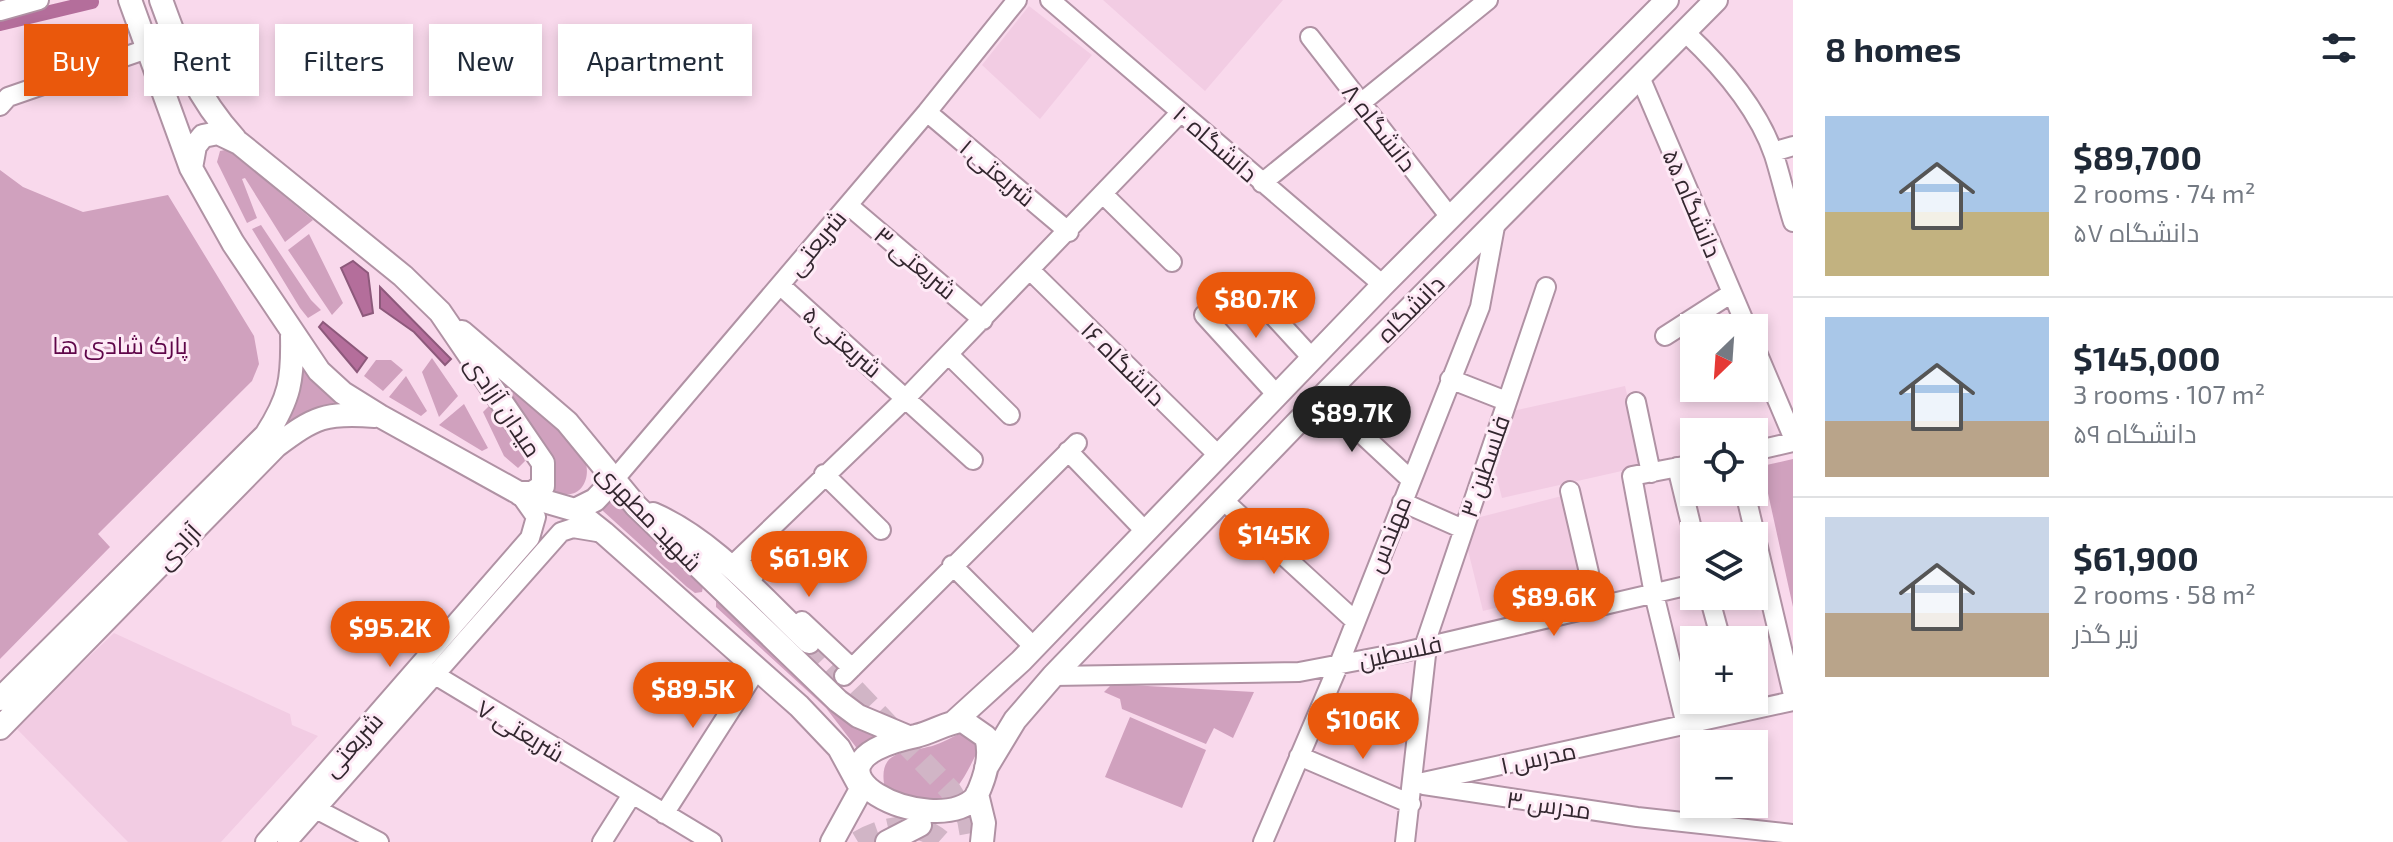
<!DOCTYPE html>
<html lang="en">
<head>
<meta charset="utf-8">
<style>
  :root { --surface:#fff; --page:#f2f2f3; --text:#1f2937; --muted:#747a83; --line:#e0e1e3; --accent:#ea580c }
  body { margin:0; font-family:"Exo 2",Cairo,sans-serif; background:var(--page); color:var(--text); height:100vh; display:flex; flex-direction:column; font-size:30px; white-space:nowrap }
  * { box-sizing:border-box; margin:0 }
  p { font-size:26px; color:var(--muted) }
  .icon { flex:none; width:44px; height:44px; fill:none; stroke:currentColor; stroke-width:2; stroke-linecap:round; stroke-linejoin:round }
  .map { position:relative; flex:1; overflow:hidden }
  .panel { display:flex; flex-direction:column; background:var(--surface); width:600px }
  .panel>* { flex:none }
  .banner { position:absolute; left:24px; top:24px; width:760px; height:72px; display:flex; gap:16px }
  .needle { width:52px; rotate:205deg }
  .fabs { position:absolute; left:1680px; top:314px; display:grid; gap:16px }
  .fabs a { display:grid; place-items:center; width:88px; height:88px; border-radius:0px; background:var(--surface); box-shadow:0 4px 12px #0003; font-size:40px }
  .price { position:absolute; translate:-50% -68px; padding:0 18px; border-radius:28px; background:var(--accent); color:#fff; font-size:26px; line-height:52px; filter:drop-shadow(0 2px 4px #0008) }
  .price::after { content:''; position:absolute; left:50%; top:48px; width:24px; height:18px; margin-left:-12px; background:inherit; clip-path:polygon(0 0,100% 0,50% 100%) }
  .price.selected { background:#222; color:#fff }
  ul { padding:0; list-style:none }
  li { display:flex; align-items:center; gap:24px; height:200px; padding:0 32px }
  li+li { border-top:2px solid var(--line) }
  li span { display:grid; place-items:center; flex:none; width:224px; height:160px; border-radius:0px; color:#555 }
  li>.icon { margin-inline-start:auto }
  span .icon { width:96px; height:96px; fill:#fffc; stroke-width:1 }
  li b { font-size:34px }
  h2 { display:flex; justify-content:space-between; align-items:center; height:96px; padding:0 32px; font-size:34px }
  .pill { padding:0 28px; border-radius:0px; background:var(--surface); box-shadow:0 4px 12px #0003; font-size:28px; line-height:72px }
  .pill.selected { background:var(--accent); color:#fff }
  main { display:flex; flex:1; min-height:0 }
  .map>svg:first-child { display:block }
  .built { fill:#f2cce3 }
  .green { fill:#d0a1be }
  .water { fill:#b46e9b; stroke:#8d597b; stroke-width:2 }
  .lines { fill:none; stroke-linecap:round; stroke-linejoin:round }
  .canal { stroke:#b46e9b; stroke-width:14 }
  .major-tunnel { stroke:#d1b5c6; stroke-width:22; stroke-dasharray:22 11; stroke-linecap:butt }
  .minor-casing { stroke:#b092a4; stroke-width:22 }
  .major-casing { stroke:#b092a4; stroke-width:26 }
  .minor { stroke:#fff; stroke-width:18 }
  .major { stroke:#fff; stroke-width:22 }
  .labels { text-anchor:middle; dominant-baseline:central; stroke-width:6; stroke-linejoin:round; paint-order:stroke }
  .street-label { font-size:24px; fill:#33272f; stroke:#feeaf6 }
  .park-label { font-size:24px; fill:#5f0649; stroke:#feeaf6 }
</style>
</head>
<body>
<main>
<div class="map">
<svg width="1793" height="842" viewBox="0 0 1793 842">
  <rect width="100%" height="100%" fill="#f9d9ec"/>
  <path class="built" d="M1103,0H1283L1205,91Z
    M1029,6L1092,55L1040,119L982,65Z
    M1625,386L1644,466L1502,498L1493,463L1504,413Z
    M1562,496L1584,586L1483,611L1461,522Z
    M114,633L290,714L292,725L318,736L221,842H128L15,727Z"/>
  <path class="green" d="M225,150L232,153L313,220L285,242L245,178L242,179L257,218L247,223L217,162L220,151Z
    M0,170L23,187L83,212L168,195L254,336L259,364L252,381L98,534L110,547L0,659Z
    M261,225L311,300L321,310L308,318L300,308L252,229Z
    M309,234L343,303L332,315L288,250Z
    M477,356C503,379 568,426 583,455C595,479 578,506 552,489L549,455L543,441Z
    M432,358L458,396L439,417L422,372Z
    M376,360H391L403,370L383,391L364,376Z
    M299,363L341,405C314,405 299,416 278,432L299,389Z
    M406,376L427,411L421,416L389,397Z
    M464,404L488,448L482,451L439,425Z
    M491,404L522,450L525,461L518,468L504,456L483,412Z
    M1793,459V607L1762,466Z
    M611,498L704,581L702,592L695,593L687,587L603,511L602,506Z
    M720,597L882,732L859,751L826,708L716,607V599Z
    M1112,684L1254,692L1233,738L1214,728L1206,744L1122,709L1120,699L1104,692Z
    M1130,717L1206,750L1182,808L1105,777Z
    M972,732L979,748C966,774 958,797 928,805L885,789C876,747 908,754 935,745C948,741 957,732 972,732Z"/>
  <path class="water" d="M353,261L368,273L373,313L363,316L341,268Z
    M380,287L451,359L445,365L414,332L380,308Z
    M323,322L367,358L357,372L319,327Z"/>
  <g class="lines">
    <path class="canal" d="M0,24L92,2"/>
    <path class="major-tunnel" d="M809,642L950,790L968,819L972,842
      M858,842C883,827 919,819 942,842"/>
    <g class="minor-casing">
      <path id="minor" d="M1050,0L1383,285
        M0,11L39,0
        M1686,33C1721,66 1758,108 1774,155C1781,177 1786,200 1793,222
        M1310,37L1450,217
        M1640,77L1747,328
        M0,106L8,97L147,49
        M927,112L1069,232
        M1773,152L1793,146
        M1262,183L1488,0
        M1104,195L1172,262
        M848,205L983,320
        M1031,271L1218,455
        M780,285L973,460
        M1268,310L1312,358
        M1204,315L1276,394
        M1665,336L1732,293
        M1754,345L1793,437
        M949,355L1010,415
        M1450,379L1506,401
        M1322,397L1410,479
        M1636,402L1651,473
        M1068,451L1145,531
        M1754,451L1793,442
        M1677,467L1694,537
        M824,474L881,530
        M613,481L927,112L1017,0
        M1570,491L1597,607
        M1745,492L1793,695
        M1223,500L1354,620
        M1402,502L1463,529
        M952,565L1034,647
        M754,576L738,560L907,397L1181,112
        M1709,596L1721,640
        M802,621L852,668
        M1424,647L1546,287
        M427,670L712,842
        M844,676L1077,443
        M1053,676L1299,672L1404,652L1694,584
        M1686,725L1654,594L1632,476L1694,464
        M1299,756L1411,804
        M1414,784L1793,701
        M1424,785L1637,817L1793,834
        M316,809L379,842
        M664,814L757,669
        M265,842L530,538L536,517L519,493
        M287,842L561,532L573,528L603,533
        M602,842L631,796
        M1263,842L1339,664L1480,307L1496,221
        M1405,842L1427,646"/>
    </g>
    <g class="major-casing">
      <path id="major" d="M130,0L191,168L233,243L319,371L343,393L380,416L519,493H532L543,486V463L440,312L403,276L239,143L218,133L203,136L195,146L191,168
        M161,0C181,55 195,95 235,139
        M462,332L567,422L636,506L838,701L858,716L908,737
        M520,494L575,510L604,533L799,706L839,748L858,783
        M575,510L595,500L613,481
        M653,514C713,540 761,597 809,642
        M0,699L266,435C290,398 293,379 292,336
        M963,721L986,737C992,757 985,778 976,797C934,842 774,766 916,736C933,732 947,722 963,721Z
        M954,722L1021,661L1383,285L1667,0
        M0,728L276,446C315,417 325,412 375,416
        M986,768L1015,720L1053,676L1322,397L1716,0
        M977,794L984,823L982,842
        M832,842L860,791
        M887,842L920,825"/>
    </g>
    <use href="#minor" class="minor"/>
    <use href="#major" class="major"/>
  </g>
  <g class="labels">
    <g class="street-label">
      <text transform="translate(1380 127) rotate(52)">دانشگاه ۸</text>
      <text transform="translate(1216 143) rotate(41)">دانشگاه ۱۰</text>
      <text transform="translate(998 172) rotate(40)">شریعتی ۱</text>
      <text transform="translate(1693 203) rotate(67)">دانشگاه ۵۵</text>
      <text transform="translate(816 242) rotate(-50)">شریعتی</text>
      <text transform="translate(916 262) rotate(40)">شریعتی ۳</text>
      <text transform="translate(1410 308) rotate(-45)">دانشگاه</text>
      <text transform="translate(843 341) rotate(41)">شریعتی ۵</text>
      <text transform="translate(1124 363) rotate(45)">دانشگاه ۱۶</text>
      <text transform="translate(504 406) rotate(56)">میدان آزادی</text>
      <text transform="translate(1484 466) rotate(-71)">فلسطین ۳</text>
      <text transform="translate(650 517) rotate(46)">شهید مطهری</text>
      <text transform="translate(1388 534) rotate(-68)">مهندس</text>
      <text transform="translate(178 546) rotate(-46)">آزادی</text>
      <text transform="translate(1400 651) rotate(-12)">فلسطین</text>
      <text transform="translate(521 730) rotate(31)">شریعتی ۷</text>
      <text transform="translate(352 744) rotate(-48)">شریعتی</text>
      <text transform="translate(1538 757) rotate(-12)">مدرس ۱</text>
      <text transform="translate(1549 804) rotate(8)">مدرس ۳</text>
    </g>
    <g class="park-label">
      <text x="120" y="344">پارک شادی ها</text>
    </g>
  </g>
</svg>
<div class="fabs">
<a><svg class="needle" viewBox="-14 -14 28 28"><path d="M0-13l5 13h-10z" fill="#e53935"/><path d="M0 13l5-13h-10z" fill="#747a83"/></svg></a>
<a><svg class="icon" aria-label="locate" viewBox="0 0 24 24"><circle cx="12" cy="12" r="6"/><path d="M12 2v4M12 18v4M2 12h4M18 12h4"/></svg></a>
<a><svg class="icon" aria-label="layers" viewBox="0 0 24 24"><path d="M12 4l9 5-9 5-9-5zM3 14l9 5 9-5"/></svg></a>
<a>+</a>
<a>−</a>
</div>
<b class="price" style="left:1256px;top:340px">$80.7K</b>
<b class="price selected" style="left:1352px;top:454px">$89.7K</b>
<b class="price" style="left:1274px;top:576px">$145K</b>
<b class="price" style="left:809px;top:599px">$61.9K</b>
<b class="price" style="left:1554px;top:638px">$89.6K</b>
<b class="price" style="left:390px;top:669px">$95.2K</b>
<b class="price" style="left:693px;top:730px">$89.5K</b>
<b class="price" style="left:1363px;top:761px">$106K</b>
<div class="banner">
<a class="pill selected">Buy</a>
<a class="pill">Rent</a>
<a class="pill">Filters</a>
<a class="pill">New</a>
<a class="pill">Apartment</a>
</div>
</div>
<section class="panel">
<h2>8 homes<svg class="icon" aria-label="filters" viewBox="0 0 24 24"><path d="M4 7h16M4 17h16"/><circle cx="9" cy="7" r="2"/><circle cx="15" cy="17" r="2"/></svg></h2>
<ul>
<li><span style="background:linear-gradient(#a9c7e8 60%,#c2b280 0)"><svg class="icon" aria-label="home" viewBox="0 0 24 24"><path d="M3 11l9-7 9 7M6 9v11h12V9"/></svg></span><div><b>$89,700</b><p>2 rooms · 74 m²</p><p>دانشگاه ۵۷</p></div></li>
<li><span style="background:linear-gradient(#a9c7e8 65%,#b9a48a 0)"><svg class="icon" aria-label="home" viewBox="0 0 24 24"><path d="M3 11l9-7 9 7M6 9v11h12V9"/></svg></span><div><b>$145,000</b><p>3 rooms · 107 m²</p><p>دانشگاه ۵۹</p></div></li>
<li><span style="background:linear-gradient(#c9d6e8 60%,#b9a48a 0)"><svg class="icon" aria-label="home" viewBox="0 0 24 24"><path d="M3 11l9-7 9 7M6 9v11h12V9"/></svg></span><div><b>$61,900</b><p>2 rooms · 58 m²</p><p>زیر گذر</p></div></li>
</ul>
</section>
</main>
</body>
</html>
